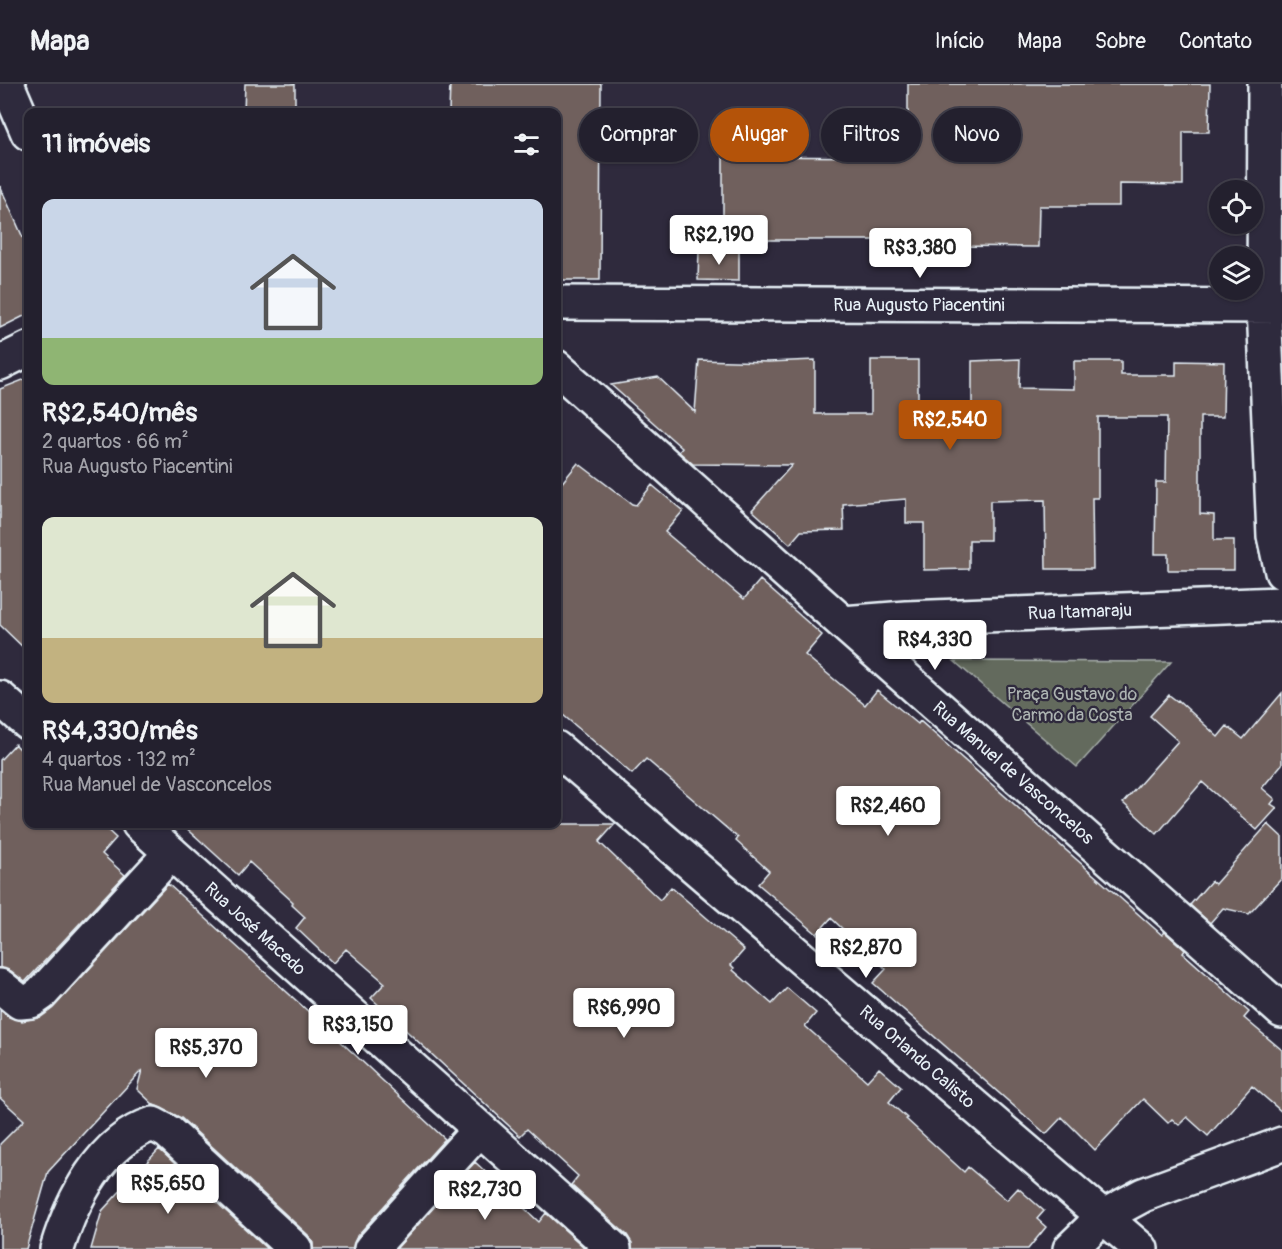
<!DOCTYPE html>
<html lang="pt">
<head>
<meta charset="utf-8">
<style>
  :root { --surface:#23202e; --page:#2b2836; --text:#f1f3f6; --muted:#a3a3aa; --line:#403e4a; --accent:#b45309 }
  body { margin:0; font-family:Pangolin,sans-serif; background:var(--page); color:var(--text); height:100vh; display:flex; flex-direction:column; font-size:22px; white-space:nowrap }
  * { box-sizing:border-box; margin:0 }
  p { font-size:20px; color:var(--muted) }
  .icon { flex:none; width:33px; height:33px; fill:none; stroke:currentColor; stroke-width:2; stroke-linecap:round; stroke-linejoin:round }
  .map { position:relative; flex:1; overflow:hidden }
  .panel { position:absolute; left:24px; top:24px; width:537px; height:720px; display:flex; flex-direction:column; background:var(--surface); border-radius:12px; box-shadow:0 2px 4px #0004,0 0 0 2px var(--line) }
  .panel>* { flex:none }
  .hud { position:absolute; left:579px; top:24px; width:570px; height:54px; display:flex; gap:12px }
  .buttons { position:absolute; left:1209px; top:96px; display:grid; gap:12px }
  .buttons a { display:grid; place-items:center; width:54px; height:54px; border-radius:50%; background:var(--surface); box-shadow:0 2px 4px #0004,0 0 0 2px var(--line); font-size:30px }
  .price { position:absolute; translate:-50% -51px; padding:0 14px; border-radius:6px; background:#fff; color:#222; font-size:20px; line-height:39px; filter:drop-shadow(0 2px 3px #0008) }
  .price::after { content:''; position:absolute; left:50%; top:36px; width:18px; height:14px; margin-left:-9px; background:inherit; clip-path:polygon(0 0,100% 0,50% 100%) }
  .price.active { background:var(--accent); color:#fff }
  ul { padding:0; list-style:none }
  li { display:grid; align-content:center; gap:12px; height:318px; padding:0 18px }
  li span { display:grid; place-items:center; height:186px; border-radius:12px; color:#555 }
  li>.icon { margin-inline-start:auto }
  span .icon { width:108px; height:108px; fill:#fffc; stroke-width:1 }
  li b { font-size:26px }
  h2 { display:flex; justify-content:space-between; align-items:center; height:72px; padding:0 18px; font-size:26px }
  .tag { padding:0 21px; border-radius:27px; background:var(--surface); box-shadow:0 2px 4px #0004,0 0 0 2px var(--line); font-size:21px; line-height:54px }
  .tag.active { background:var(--accent); color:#fff }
  header { display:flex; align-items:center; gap:36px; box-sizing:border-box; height:84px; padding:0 30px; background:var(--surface); border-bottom:2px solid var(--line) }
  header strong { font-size:28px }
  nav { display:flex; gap:33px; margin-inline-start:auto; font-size:21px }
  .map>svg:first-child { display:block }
  .green { fill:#646a5d; stroke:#a6aeaa; stroke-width:1.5 }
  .building { fill:#70605d; stroke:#e8f1f8; stroke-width:1.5 }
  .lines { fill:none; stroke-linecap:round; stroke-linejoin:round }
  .minor-casing { stroke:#e8f1f8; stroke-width:38 }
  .tertiary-casing { stroke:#e8f1f8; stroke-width:38 }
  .secondary-casing { stroke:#e8f1f8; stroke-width:38 }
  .minor { stroke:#2f2a3d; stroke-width:33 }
  .tertiary { stroke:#2f2a3d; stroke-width:33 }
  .secondary { stroke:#2f2a3d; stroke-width:33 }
  .labels { text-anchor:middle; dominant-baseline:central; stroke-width:4.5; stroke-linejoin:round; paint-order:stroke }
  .street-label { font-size:18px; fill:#e8f1f8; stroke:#2f2a3d }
  .park-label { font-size:18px; fill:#adb4b2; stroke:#2f2a3d }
</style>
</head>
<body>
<header>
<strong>Mapa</strong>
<nav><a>Início</a><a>Mapa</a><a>Sobre</a><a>Contato</a></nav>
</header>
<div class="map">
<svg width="1282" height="1165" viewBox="0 0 1282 1165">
  <rect width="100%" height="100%" fill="#2f2a3d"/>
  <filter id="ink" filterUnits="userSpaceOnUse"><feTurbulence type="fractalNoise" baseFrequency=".0167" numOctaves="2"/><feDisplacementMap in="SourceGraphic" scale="12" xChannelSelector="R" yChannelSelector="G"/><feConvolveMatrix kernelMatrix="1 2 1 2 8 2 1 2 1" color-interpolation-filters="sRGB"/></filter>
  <g filter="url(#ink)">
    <path class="green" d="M954,577L1171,578L1077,683Z"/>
    <path class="building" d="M245,0H295V28H244Z
      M450,0H601L600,196H556V28H449Z
      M908,0H1210L1209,48H1183V101L1119,100V122H1039L1038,163L946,162V158L908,159V156H723V72L908,73Z
      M0,102L28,165V230L0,244Z
      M699,166L739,167V197L698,196Z
      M1020,275L1019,304L1074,305V277H1121V291H1176V277L1224,278L1223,333H1200V430L1214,431V456H1234V486H1168V470H1155L1156,398H1166L1167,333H1098V414H1092L1093,485H1046L1045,416L990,417V456H969V485L924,486V439H906V415L843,420L844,446L801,447L790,460L752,426L792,381L693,380L679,368L682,364L611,301L658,293L695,328L699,276L768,278L815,276V330H871V276H918V330H920V340H972V277Z
      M28,294V568L0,541V305Z
      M578,379L632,420L636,421L652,401L683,427L665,448L744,515L760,496L822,551L805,571L865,621L877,606L918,640L920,637L1162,851L1165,848L1185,866L1183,869L1249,928L1244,934L1282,966V1028L1252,1002L1208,1052L1187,1033L1179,1041L1172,1035L1168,1039L1143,1015L1095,1066L1062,1033L1046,1050L873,899L886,885L831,834L817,850L758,800L769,787L736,757L738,754L646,675L632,690L556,625V406Z
      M1282,609V680L1262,704L1275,715L1271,720L1277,724L1257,746L1202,698L1157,750L1123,719L1178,657L1150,632L1169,611L1177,617L1178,616L1218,653L1227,642L1243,655Z
      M15,660L28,673V740H101L116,754L102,770L125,791L25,898L11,887L0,884V676Z
      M182,740H615L599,758L660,816L671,803L744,866L731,881L734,884L733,886L772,920L787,904L816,929L805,942L867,997L879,984L901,1003L889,1018L907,1034L906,1035L964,1088L968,1083L1007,1116L1018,1104L1044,1127L1037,1135L1046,1143L1028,1165H632V1159L627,1151L571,1101L578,1092L527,1045L520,1052L371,914L385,899L346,865L333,879L296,844L305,833L292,821L293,818L249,778L238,791Z
      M1268,740L1282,753V794L1249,830L1223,824L1210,839L1190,821L1211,797L1215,800Z
      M168,800L321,939L445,1055L357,1152L353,1165H313V1159L308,1151L181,1034L154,1021L137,1005L142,986L48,1088L26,1165H0V1060L24,1036L0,1014V926L9,933L22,937L41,933L52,925Z
      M159,1065L267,1165H91L102,1127Z
      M475,1078L539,1138L546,1129L586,1165H396Z"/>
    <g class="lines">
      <g class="minor-casing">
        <path id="minor" d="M1265,0L1264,222L1274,452L1282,488
          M556,219L1282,222
          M0,279L28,265
          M556,283L843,539L1282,927
          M843,539L906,534L1282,520
          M0,902L20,918L31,917L41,910L171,769
          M57,1165C72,1116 101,1057 153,1040L168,1048L295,1165
          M371,1165L479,1046"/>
      </g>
      <g class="tertiary-casing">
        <path id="tertiary" d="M7,0L28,49
          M0,614L28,639
          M556,664L1141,1165
          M139,740L614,1165"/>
      </g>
      <g class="secondary-casing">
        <path id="secondary" d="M1070,1165L1104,1132L1143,1111L1282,1060"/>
      </g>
      <use href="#minor" class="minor"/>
      <use href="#tertiary" class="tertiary"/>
      <use href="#secondary" class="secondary"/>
    </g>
  </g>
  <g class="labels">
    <g class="street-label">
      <text x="919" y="221">Rua Augusto Piacentini</text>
      <text transform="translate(1080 528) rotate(-2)">Rua Itamaraju</text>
      <text transform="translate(1013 689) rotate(41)">Rua Manuel de Vasconcelos</text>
      <text transform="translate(255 845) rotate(42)">Rua José Macedo</text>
      <text transform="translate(917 973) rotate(41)">Rua Orlando Calisto</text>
    </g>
    <g class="park-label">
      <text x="1072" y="610">Praça Gustavo do<tspan x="1072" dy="21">Carmo da Costa</tspan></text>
    </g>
  </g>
</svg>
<div class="buttons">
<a><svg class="icon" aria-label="locate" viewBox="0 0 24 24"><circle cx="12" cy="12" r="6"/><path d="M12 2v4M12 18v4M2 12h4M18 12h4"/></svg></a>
<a><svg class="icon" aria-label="layers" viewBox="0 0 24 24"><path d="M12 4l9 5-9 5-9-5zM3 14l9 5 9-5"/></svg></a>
</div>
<b class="price" style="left:719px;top:182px">R$2,190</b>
<b class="price" style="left:920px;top:195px">R$3,380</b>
<b class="price active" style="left:950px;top:367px">R$2,540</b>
<b class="price" style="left:935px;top:587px">R$4,330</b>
<b class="price" style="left:888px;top:753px">R$2,460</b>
<b class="price" style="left:866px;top:895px">R$2,870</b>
<b class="price" style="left:624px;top:955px">R$6,990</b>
<b class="price" style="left:358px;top:972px">R$3,150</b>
<b class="price" style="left:206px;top:995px">R$5,370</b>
<b class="price" style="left:168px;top:1131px">R$5,650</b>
<b class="price" style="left:485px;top:1137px">R$2,730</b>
<div class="hud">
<a class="tag">Comprar</a>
<a class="tag active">Alugar</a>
<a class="tag">Filtros</a>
<a class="tag">Novo</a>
</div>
<section class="panel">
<h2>11 imóveis<svg class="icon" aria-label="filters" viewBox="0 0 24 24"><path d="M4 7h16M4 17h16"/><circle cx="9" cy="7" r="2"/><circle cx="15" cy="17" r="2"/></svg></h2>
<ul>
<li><span style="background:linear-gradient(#c9d6e8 75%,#8fb573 0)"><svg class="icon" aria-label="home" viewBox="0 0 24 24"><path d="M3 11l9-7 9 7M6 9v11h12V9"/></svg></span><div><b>R$2,540/mês</b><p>2 quartos · 66 m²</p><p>Rua Augusto Piacentini</p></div></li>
<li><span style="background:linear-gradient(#dfe7d0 65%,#c2b280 0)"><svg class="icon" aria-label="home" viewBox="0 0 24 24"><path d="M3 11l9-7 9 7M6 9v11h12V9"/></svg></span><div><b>R$4,330/mês</b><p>4 quartos · 132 m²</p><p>Rua Manuel de Vasconcelos</p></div></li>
</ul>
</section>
</div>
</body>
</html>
